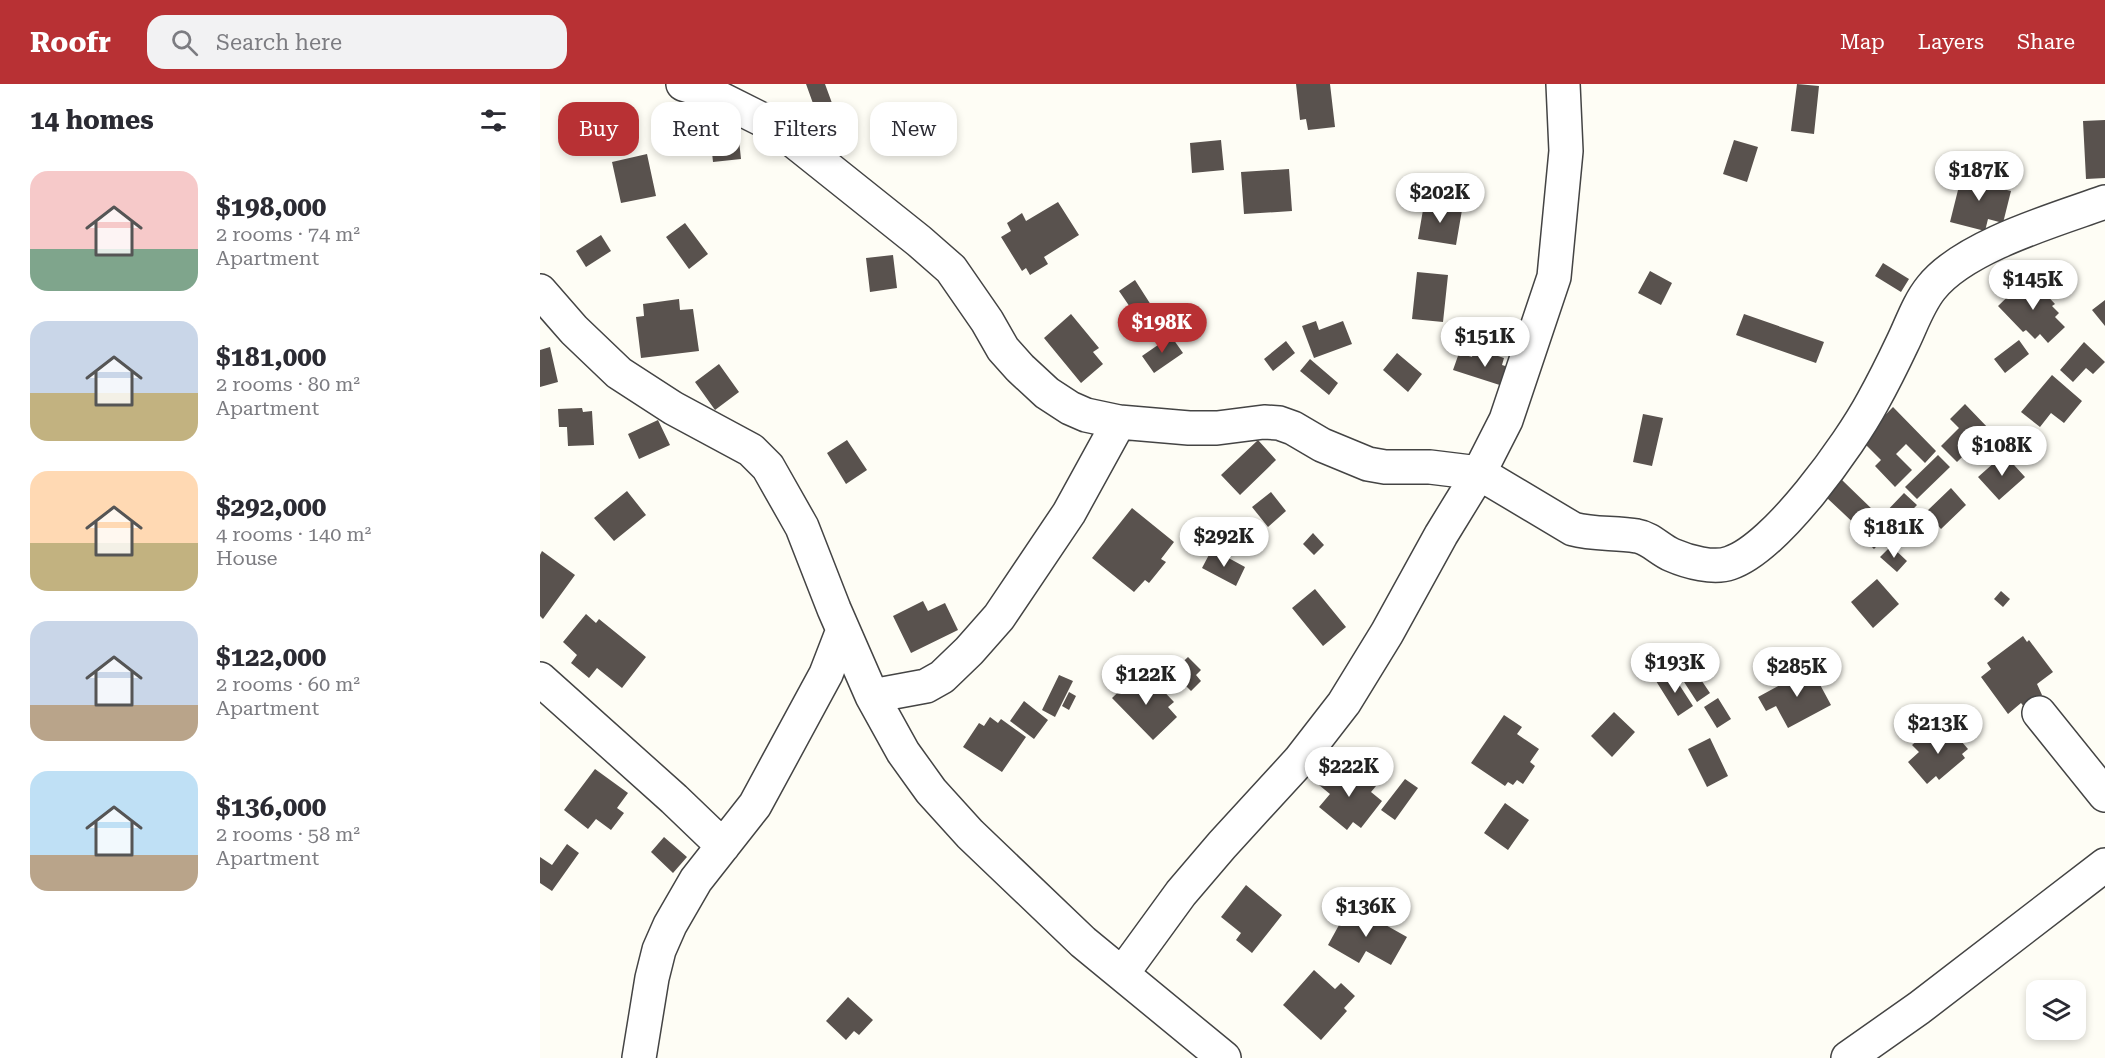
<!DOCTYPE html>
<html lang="en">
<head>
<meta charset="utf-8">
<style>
  :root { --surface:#fff; --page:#f2f2f3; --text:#2b2b33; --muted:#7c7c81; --accent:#b83134 }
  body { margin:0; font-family:"Roboto Serif",serif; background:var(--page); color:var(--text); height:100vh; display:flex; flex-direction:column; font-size:22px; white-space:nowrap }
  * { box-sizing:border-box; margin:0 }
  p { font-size:20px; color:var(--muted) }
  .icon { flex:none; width:33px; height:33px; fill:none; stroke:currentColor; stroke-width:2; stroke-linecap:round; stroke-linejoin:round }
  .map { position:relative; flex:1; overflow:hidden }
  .panel { display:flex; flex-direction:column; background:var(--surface); width:540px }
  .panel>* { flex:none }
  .guide { position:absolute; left:18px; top:18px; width:570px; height:54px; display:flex; gap:12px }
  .controls { position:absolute; left:1486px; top:896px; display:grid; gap:12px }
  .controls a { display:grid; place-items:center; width:60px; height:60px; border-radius:12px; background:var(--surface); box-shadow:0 3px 9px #0003; font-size:30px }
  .price { position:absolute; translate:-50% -51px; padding:0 14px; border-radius:21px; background:#fff; color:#222; font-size:20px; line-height:39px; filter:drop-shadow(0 2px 3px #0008) }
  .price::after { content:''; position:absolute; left:50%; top:36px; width:18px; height:14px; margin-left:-9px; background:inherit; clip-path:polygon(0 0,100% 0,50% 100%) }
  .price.active { background:var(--accent); color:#fff }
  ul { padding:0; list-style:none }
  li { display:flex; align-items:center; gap:18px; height:150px; padding:0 30px }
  li span { display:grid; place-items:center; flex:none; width:168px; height:120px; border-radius:18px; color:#555 }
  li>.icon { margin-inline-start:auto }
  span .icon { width:72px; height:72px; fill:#fffc; stroke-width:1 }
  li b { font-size:26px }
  h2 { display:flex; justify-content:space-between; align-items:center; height:72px; padding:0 30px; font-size:26px }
  .tag { padding:0 21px; border-radius:18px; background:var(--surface); box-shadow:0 3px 9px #0003; font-size:21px; line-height:54px }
  .tag.active { background:var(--accent); color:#fff }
  header { display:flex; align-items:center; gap:36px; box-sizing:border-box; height:84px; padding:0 30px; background:var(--accent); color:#fff }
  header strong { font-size:28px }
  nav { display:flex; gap:33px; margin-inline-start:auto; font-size:21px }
  .search { width:420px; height:54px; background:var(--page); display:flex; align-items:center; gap:15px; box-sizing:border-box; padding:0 21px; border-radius:18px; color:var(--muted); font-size:22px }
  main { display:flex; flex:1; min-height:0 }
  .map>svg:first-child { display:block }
  .building { fill:#59524e }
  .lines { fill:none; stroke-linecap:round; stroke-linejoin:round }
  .minor-casing { stroke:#444; stroke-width:36 }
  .minor { stroke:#fff; stroke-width:33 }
</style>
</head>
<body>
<header>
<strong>Roofr</strong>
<div class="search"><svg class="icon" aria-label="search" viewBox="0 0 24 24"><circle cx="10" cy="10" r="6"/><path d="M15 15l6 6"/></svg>Search here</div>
<nav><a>Map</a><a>Layers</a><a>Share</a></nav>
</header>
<main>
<section class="panel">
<h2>14 homes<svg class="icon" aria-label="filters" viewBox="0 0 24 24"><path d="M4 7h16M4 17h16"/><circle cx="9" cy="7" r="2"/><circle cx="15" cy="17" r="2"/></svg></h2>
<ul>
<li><span style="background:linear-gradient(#f6c9c9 65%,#7fa58c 0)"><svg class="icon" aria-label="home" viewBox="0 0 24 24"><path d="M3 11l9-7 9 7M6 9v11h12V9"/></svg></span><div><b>$198,000</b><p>2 rooms · 74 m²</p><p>Apartment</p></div></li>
<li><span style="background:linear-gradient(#c9d6e8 60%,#c2b280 0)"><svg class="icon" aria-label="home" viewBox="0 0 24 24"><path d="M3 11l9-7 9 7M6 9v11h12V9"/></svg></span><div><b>$181,000</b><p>2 rooms · 80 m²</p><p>Apartment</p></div></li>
<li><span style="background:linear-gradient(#ffd9b3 60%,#c2b280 0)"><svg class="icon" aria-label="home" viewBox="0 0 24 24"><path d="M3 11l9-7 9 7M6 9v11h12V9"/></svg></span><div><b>$292,000</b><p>4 rooms · 140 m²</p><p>House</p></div></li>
<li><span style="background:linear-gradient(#c9d6e8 70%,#b9a48a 0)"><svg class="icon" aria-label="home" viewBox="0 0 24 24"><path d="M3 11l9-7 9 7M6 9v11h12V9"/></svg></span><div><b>$122,000</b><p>2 rooms · 60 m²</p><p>Apartment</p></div></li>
<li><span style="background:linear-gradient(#bfe0f5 70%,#b9a48a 0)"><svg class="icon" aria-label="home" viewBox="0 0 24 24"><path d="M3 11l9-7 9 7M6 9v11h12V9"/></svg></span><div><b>$136,000</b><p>2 rooms · 58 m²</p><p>Apartment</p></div></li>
</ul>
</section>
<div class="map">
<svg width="1565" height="974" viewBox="0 0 1565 974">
  <rect width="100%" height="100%" fill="#fefdf5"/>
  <path class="building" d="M266,0H285L296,30L279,36Z
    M756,0H790L795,43L768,46L766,35L760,36Z
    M1257,0L1279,2L1274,50L1251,47Z
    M1565,36V94L1546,95L1543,37Z
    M199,56L201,75L173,78L171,59Z
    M681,56L684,86L652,89L650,59Z
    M1194,56L1218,63L1207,98L1183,90Z
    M107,70L116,112L81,119L72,78Z
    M749,85L752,127L704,130L701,88Z
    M1423,86L1457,95L1455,103L1471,107L1463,139L1448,135L1445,147L1410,138Z
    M518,118L539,151L504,173L508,180L490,191L486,184L482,187L461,153L471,147L467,139L482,129L486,137Z
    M884,120L922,126L916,161L878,155Z
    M145,139L168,170L149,185L126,153Z
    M61,151L71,167L46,183L36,167Z
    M353,171L357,204L330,208L326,174Z
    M1343,179L1369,195L1361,208L1335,192Z
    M1110,187L1132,199L1121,221L1098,209Z
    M877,188L908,191L903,238L872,235Z
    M1489,192L1515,220L1512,222L1519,229L1515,233L1525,243L1508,259L1500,250L1495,255L1486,246L1483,248L1458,222Z
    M595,196L620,235L605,245L579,207Z
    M139,215L140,226L153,225L159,267L101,274L96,233L104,232L103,220Z
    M1565,216V242L1552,226Z
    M531,230L559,264L553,268L563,280L541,299L504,254Z
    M1204,230L1284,258L1276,279L1196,251Z
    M776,237L779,246L803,237L812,260L774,274L762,242Z
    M631,252L643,269L614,289L602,272Z
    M1479,256L1489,270L1465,289L1454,275Z
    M746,257L755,269L733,287L724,275Z
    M1544,258L1565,278L1553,290L1546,284L1533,298L1520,286Z
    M10,263L18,298L0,303V266Z
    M934,264L964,274L962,281L975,285L969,304L913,286L919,269L932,273Z
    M857,269L882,290L868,308L843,286Z
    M770,275L798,299L789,311L760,287Z
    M179,280L199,308L175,326L155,298Z
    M1512,291L1542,317L1524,339L1511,329L1500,343L1481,328Z
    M1425,320L1450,346L1417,378L1401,362L1419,344L1410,335Z
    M1353,323L1396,367L1385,379L1366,360L1356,370L1372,386L1355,403L1335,382L1341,376L1321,356Z
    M42,324L43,328L52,327L54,361L28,362L27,343H19L18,325Z
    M1103,330L1123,334L1112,382L1093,378Z
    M118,336L130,361L99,375L88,350Z
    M307,356L327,386L306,400L287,369Z
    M718,356L736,376L700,411L681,391Z
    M1464,370L1485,393L1459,416L1438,393Z
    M1398,371L1410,383L1377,415L1365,403Z
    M1302,396L1335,428L1320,445L1286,413Z
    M1411,404L1426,421L1401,445L1386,428Z
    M87,407L106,431L74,457L54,434Z
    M731,408L746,427L728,443L712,423Z
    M1364,409L1377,421L1334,465L1322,453Z
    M592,424L634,458L621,475L626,478L609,499L605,496L594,508L552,474Z
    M773,449L784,461L774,471L763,460Z
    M1351,462L1367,477L1357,488L1340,473Z
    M672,465L705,483L696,502L662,484Z
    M2,467L35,491L3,535L0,532V471Z
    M1337,495L1359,520L1333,544L1311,518Z
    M775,505L806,543L783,562L752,524Z
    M1461,507L1470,515L1463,523L1454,515Z
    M383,517L388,527L405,519L418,546L371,569L353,532Z
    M46,530L56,539L59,535L106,573L82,604L57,584L49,594L31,579L37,571L23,558Z
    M1483,552L1487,558L1489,556L1513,588L1497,600L1502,611L1485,624L1481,619L1468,630L1441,593L1451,585L1447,579Z
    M648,573L661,586L656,591L661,597L651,607L632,588Z
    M1147,575L1170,609L1157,618L1135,584Z
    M1271,584L1291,621L1248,644L1236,622L1226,627L1218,613Z
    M1131,588L1153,622L1138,632L1116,597Z
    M597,590L609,603L614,597L634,618L628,623L637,633L613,656L572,614Z
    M519,591L533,597L515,633L502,626Z
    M529,608L536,612L529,626L522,622Z
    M1178,614L1191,635L1177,644L1164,623Z
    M484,617L508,636L494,655L470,637Z
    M1074,628L1095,648L1072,673L1051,652Z
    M964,631L982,643L977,650L999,665L990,678L995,682L983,700L977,696L973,701L968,698L965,702L931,679Z
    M450,633L458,639L461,635L486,653L462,688L423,663L439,639L444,642Z
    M1409,643L1428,665L1422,670L1425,674L1399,696L1396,692L1387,700L1368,678L1379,668L1372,661L1385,650L1392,658Z
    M1170,654L1188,692L1167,703L1148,665Z
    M797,679L816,695L820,689L836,702L831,708L842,717L821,744L813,738L807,746L779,723L790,710L779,701Z
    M55,685L88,709L77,724L84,729L71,746L56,735L48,745L24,726Z
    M865,695L878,704L855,736L841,726Z
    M965,719L989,736L968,766L944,749Z
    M124,753L147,773L133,789L111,768Z
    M27,760L39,769L12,807L0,799V773L12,781Z
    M706,801L742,831L712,869L696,856L701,849L681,833Z
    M810,821L867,853L851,881L826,867L819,879L788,861Z
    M774,886L795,905L801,899L815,912L804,924L807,927L781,956L743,921Z
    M308,913L333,936L319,951L314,947L306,956L286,937Z"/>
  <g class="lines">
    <g class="minor-casing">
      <path id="minor" d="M143,0L165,7L235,42L379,157L411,185L447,237L463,265L480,284L507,309L530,324L546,331L579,338L649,344H677L724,338L739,339L753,344L782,361L828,380L845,383H890L939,389L1033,445C1054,451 1076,448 1097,452C1110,454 1120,466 1132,471C1148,478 1174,485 1190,479C1236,464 1310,360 1333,317C1343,299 1353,279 1362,260C1371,242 1378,220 1391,204C1424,162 1515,136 1565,118
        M0,207L34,246L79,289L133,324L211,366L228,383L262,443L294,525L332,612L363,668L391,707L430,750L543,858L684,974
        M0,595L134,715L183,762
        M332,612L386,602L402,593L429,567L459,533L529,429L579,338
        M1499,629L1565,711
        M582,890L641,809L682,761L759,677L804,619L847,549L901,451L939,389L966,336L1014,193L1026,67L1023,0
        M99,974L112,894L119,866L130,841L156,796L215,721L286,590L303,546
        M1308,974L1379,924L1565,781"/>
    </g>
    <use href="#minor" class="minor"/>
  </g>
</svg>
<div class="controls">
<a><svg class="icon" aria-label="layers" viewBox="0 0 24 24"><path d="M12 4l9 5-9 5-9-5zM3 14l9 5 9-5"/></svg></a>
</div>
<b class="price" style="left:1439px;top:118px">$187K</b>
<b class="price" style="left:900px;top:140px">$202K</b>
<b class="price" style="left:1493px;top:227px">$145K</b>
<b class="price active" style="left:622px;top:270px">$198K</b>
<b class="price" style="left:945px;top:284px">$151K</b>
<b class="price" style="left:1462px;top:393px">$108K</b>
<b class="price" style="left:1354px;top:475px">$181K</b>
<b class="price" style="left:684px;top:484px">$292K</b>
<b class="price" style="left:1135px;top:610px">$193K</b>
<b class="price" style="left:1257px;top:614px">$285K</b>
<b class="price" style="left:606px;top:622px">$122K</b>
<b class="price" style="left:1398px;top:671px">$213K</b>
<b class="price" style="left:809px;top:714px">$222K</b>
<b class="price" style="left:826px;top:854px">$136K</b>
<div class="guide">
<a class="tag active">Buy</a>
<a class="tag">Rent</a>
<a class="tag">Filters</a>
<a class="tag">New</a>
</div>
</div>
</main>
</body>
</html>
